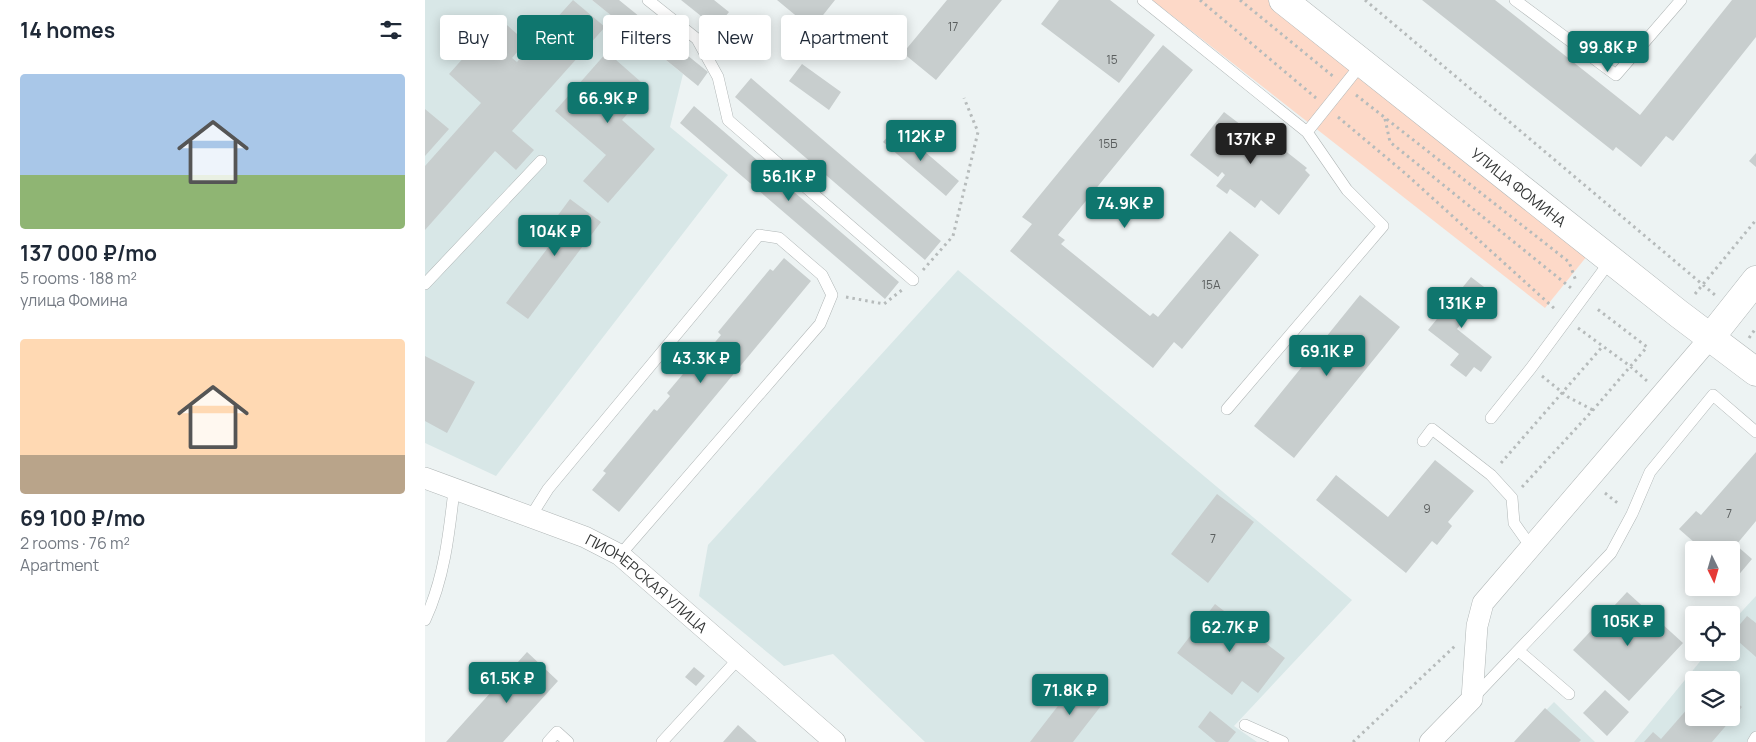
<!DOCTYPE html>
<html lang="en">
<head>
<meta charset="utf-8">
<style>
  :root { --surface:#fff; --page:#f6f6f7; --text:#1f2937; --muted:#747a83; --accent:#0f766e }
  body { margin:0; font-family:Manrope,sans-serif; background:var(--page); color:var(--text); height:100vh; display:flex; flex-direction:column; font-size:19px; white-space:nowrap }
  * { box-sizing:border-box; margin:0 }
  p { font-size:16px; color:var(--muted) }
  .icon { flex:none; width:28px; height:28px; fill:none; stroke:currentColor; stroke-width:2; stroke-linecap:round; stroke-linejoin:round }
  .map { position:relative; flex:1; overflow:hidden }
  .drawer { display:flex; flex-direction:column; background:var(--surface); width:425px }
  .drawer>* { flex:none }
  .top-card { position:absolute; left:15px; top:15px; width:475px; height:45px; display:flex; gap:10px }
  .needle { width:32px; rotate:175deg }
  .tools { position:absolute; left:1260px; top:541px; display:grid; gap:10px }
  .tools a { display:grid; place-items:center; width:55px; height:55px; border-radius:5px; background:var(--surface); box-shadow:0 2px 12px #0003; font-size:25px }
  .price { position:absolute; translate:-50% -42px; padding:0 11px; border-radius:5px; background:var(--accent); color:#fff; font-size:16px; line-height:32px; filter:drop-shadow(0 1px 2px #0008) }
  .price::after { content:''; position:absolute; left:50%; top:30px; width:15px; height:11px; margin-left:-8px; background:inherit; clip-path:polygon(0 0,100% 0,50% 100%) }
  .price.selected { background:#222; color:#fff }
  ul { padding:0; list-style:none }
  li { display:grid; align-content:center; gap:10px; height:265px; padding:0 20px }
  li span { display:grid; place-items:center; height:155px; border-radius:5px; color:#555 }
  li>.icon { margin-inline-start:auto }
  span .icon { width:90px; height:90px; fill:#fffc; stroke-width:1 }
  li b { font-size:21px }
  h2 { display:flex; justify-content:space-between; align-items:center; height:60px; padding:0 20px; font-size:21px }
  .tag { padding:0 18px; border-radius:5px; background:var(--surface); box-shadow:0 2px 12px #0003; font-size:18px; line-height:45px }
  .tag.selected { background:var(--accent); color:#fff }
  main { display:flex; flex:1; min-height:0 }
  .map>svg:first-child { display:block }
  .built { fill:#d8e7e7; fill-rule:evenodd }
  .green { fill:#fdd9c8 }
  .building { fill:#c8cece }
  .lines { fill:none; stroke-linecap:round; stroke-linejoin:round }
  .lane-casing { stroke:#b0b6b6; stroke-width:12 }
  .street-casing { stroke:#b0b6b6; stroke-width:22 }
  .secondary-casing { stroke:#b0b6b6; stroke-width:29 }
  .path { stroke:#b6bbbb; stroke-width:3; stroke-dasharray:2.5 4; stroke-linecap:butt }
  .lane { stroke:#fff; stroke-width:11 }
  .street { stroke:#fff; stroke-width:21 }
  .secondary { stroke:#fff; stroke-width:28 }
  .labels { text-anchor:middle; dominant-baseline:central; stroke-width:5; stroke-linejoin:round; paint-order:stroke }
  .number-label { font-size:12px; fill:#5a5e5e }
  .street-label { font-size:15px; fill:#363838; stroke:#feffff }
</style>
</head>
<body>
<main>
<section class="drawer">
<h2>14 homes<svg class="icon" aria-label="filters" viewBox="0 0 24 24"><path d="M4 7h16M4 17h16"/><circle cx="9" cy="7" r="2"/><circle cx="15" cy="17" r="2"/></svg></h2>
<ul>
<li><span style="background:linear-gradient(#a9c7e8 65%,#8fb573 0)"><svg class="icon" aria-label="home" viewBox="0 0 24 24"><path d="M3 11l9-7 9 7M6 9v11h12V9"/></svg></span><div><b>137 000 ₽/mo</b><p>5 rooms · 188 m²</p><p>улица Фомина</p></div></li>
<li><span style="background:linear-gradient(#ffd9b3 75%,#b9a48a 0)"><svg class="icon" aria-label="home" viewBox="0 0 24 24"><path d="M3 11l9-7 9 7M6 9v11h12V9"/></svg></span><div><b>69 100 ₽/mo</b><p>2 rooms · 76 m²</p><p>Apartment</p></div></li>
</ul>
</section>
<div class="map">
<svg width="1331" height="742" viewBox="0 0 1331 742">
  <rect width="100%" height="100%" fill="#edf3f3"/>
  <path class="built" d="M0,0H167L258,74L245,127L303,175L71,476L0,443Z
    M533,270L927,600L809,726L832,742H500L408,654L359,666L274,596L283,545Z
    M1331,596V742H1209L1282,653L1306,652V623ZM1269,680H1306V718H1269Z
    M1129,702L1170,742H1090Z"/>
  <path class="green" d="M727,0H843L1162,256L1120,308Z"/>
  <path class="building" d="M148,0L180,27L87,131L109,150L91,170L70,151L0,230V166L56,103L24,74L74,18L101,42L87,58L92,62Z
    M167,0H194L283,72L273,86Z
    M256,0H289L304,12L291,28Z
    M352,0H410L387,29Z
    M522,0H577L511,80L478,53Z
    M634,0H685L730,35L694,83L616,24Z
    M997,0H1070L1215,115L1307,0H1331V37L1248,141L1241,136L1216,167L1191,147L1188,151Z
    M738,45L768,70L633,235L640,240L636,244L725,316L728,313L733,317L805,231L834,255L757,349L749,342L728,368L585,251L607,224L597,217Z
    M182,52L224,89L197,120L230,149L183,203L158,181L181,155L130,111Z
    M377,64L416,92L404,110L364,81Z
    M326,78L516,241L500,260L310,97Z
    M269,106L474,282L460,299L255,123Z
    M0,109L24,129L0,156Z
    M799,112L828,134L830,131L833,134L835,131L882,168L880,170L885,175L854,215L836,200L830,208L805,189L802,194L791,186L800,175L797,172L793,177L765,155Z
    M471,127L534,181L521,196L458,142Z
    M1331,153V167L1324,161Z
    M145,199L176,222L103,319L81,303L128,241L119,234Z
    M359,258L386,281L194,512L167,490L181,473L178,471L229,409L232,411L245,396L242,393L268,362L271,365L296,335L293,332L345,269L348,271Z
    M1046,277L1063,290L1032,329L1067,357L1056,372L1049,367L1041,377L1025,365L1034,354L1003,330Z
    M935,295L975,327L869,458L829,426Z
    M0,356L50,382L22,433L0,421Z
    M1331,452V521L1311,545L1327,559L1311,578L1306,574V550H1278L1254,529L1271,511L1276,515Z
    M1010,460L1049,491L1023,522L1027,526L1012,545L1007,541L981,573L891,500L911,475L963,517Z
    M792,494L829,522L783,583L746,554Z
    M1202,592L1258,643L1204,701L1148,650Z
    M790,604L860,658L833,693L817,681L807,695L752,653Z
    M1322,616L1331,623V657L1306,635Z
    M102,652L133,681L78,742H21Z
    M269,667L280,676L271,686L260,677Z
    M653,680L679,702L648,742H605Z
    M1180,690L1204,712L1182,736L1158,713Z
    M1306,698L1317,707L1287,742H1219L1228,732L1236,739L1264,707L1269,711V718H1277L1281,721L1285,718H1306Z
    M1120,708L1156,740L1154,742H1089Z
    M785,711L811,732L803,742H791L773,727Z
    M313,725L332,742H298Z"/>
  <g class="lines">
    <g class="lane-casing">
      <path id="lane" d="M223,0L272,39L293,77L303,120L488,280
        M718,0L882,132L922,190L958,226L802,409
        M1090,0L1191,75L1256,0
        M882,132L938,62
        M0,284L116,161
        M1066,418L1106,368L1186,260
        M998,441L1007,429L1066,475L1087,498L1089,523L1106,547
        M106,516L123,489L334,235L354,238L397,275L407,295L395,324L195,555
        M0,620C19,579 24,535 29,490
        M1094,651L1144,694
        M1048,698L1186,553L1207,514L1225,472L1288,395L1331,432
        M820,725L858,742
        M123,742L132,732L143,742
        M237,742L314,658
        M1328,742L1331,737"/>
    </g>
    <g class="street-casing">
      <g id="street">
        <path id="s1" d="M0,478L160,537L195,555L410,742"/>
        <path d="M1005,742L1047,699L1052,626L1058,603L1285,338"/>
      </g>
    </g>
    <g class="secondary-casing">
      <g id="secondary">
        <path id="s2" d="M858,0L1254,314L1331,372"/>
        <path d="M1285,338L1331,280"/>
      </g>
    </g>
    <path class="path" d="M775,0L891,98
      M815,0L909,77
      M940,0L1290,295
      M931,95L1144,262L1151,281
      M913,117L981,174L1131,310
      M960,119L965,142L1146,288
      M498,270L528,236L553,132L539,98
      M1270,294L1331,220
      M421,297L459,304L477,290
      M1153,328L1205,366L1222,381
      M1324,338L1331,328
      M1117,376L1143,397L1168,410
      M1076,463L1177,347
      M1097,487L1168,410L1222,347L1171,308
      M1180,493L1195,505
      M928,742L1030,646"/>
    <use href="#lane" class="lane"/>
    <use href="#street" class="street"/>
    <use href="#secondary" class="secondary"/>
  </g>
  <g class="labels">
    <g class="number-label">
      <text x="528" y="26">17</text>
      <text x="687" y="59">15</text>
      <text x="683" y="143">15Б</text>
      <text x="786" y="284">15А</text>
      <text x="1002" y="508">9</text>
      <text x="1304" y="513">7</text>
      <text x="788" y="538">7</text>
    </g>
    <g class="street-label">
      <text stroke="none"><textPath href="#s2" startOffset="301">УЛИЦА ФОМИНА</textPath></text>
      <text stroke="none"><textPath href="#s1" startOffset="248">ПИОНЕРСКАЯ УЛИЦА</textPath></text>
    </g>
  </g>
</svg>
<div class="tools">
<a><svg class="needle" viewBox="-14 -14 28 28"><path d="M0-13l5 13h-10z" fill="#e53935"/><path d="M0 13l5-13h-10z" fill="#747a83"/></svg></a>
<a><svg class="icon" aria-label="locate" viewBox="0 0 24 24"><circle cx="12" cy="12" r="6"/><path d="M12 2v4M12 18v4M2 12h4M18 12h4"/></svg></a>
<a><svg class="icon" aria-label="layers" viewBox="0 0 24 24"><path d="M12 4l9 5-9 5-9-5zM3 14l9 5 9-5"/></svg></a>
</div>
<b class="price" style="left:1183px;top:73px">99.8K ₽</b>
<b class="price" style="left:183px;top:124px">66.9K ₽</b>
<b class="price" style="left:496px;top:162px">112K ₽</b>
<b class="price selected" style="left:826px;top:165px">137K ₽</b>
<b class="price" style="left:364px;top:202px">56.1K ₽</b>
<b class="price" style="left:700px;top:229px">74.9K ₽</b>
<b class="price" style="left:130px;top:257px">104K ₽</b>
<b class="price" style="left:1037px;top:329px">131K ₽</b>
<b class="price" style="left:902px;top:377px">69.1K ₽</b>
<b class="price" style="left:276px;top:384px">43.3K ₽</b>
<b class="price" style="left:1203px;top:647px">105K ₽</b>
<b class="price" style="left:805px;top:653px">62.7K ₽</b>
<b class="price" style="left:82px;top:704px">61.5K ₽</b>
<b class="price" style="left:645px;top:716px">71.8K ₽</b>
<div class="top-card">
<a class="tag">Buy</a>
<a class="tag selected">Rent</a>
<a class="tag">Filters</a>
<a class="tag">New</a>
<a class="tag">Apartment</a>
</div>
</div>
</main>
</body>
</html>
